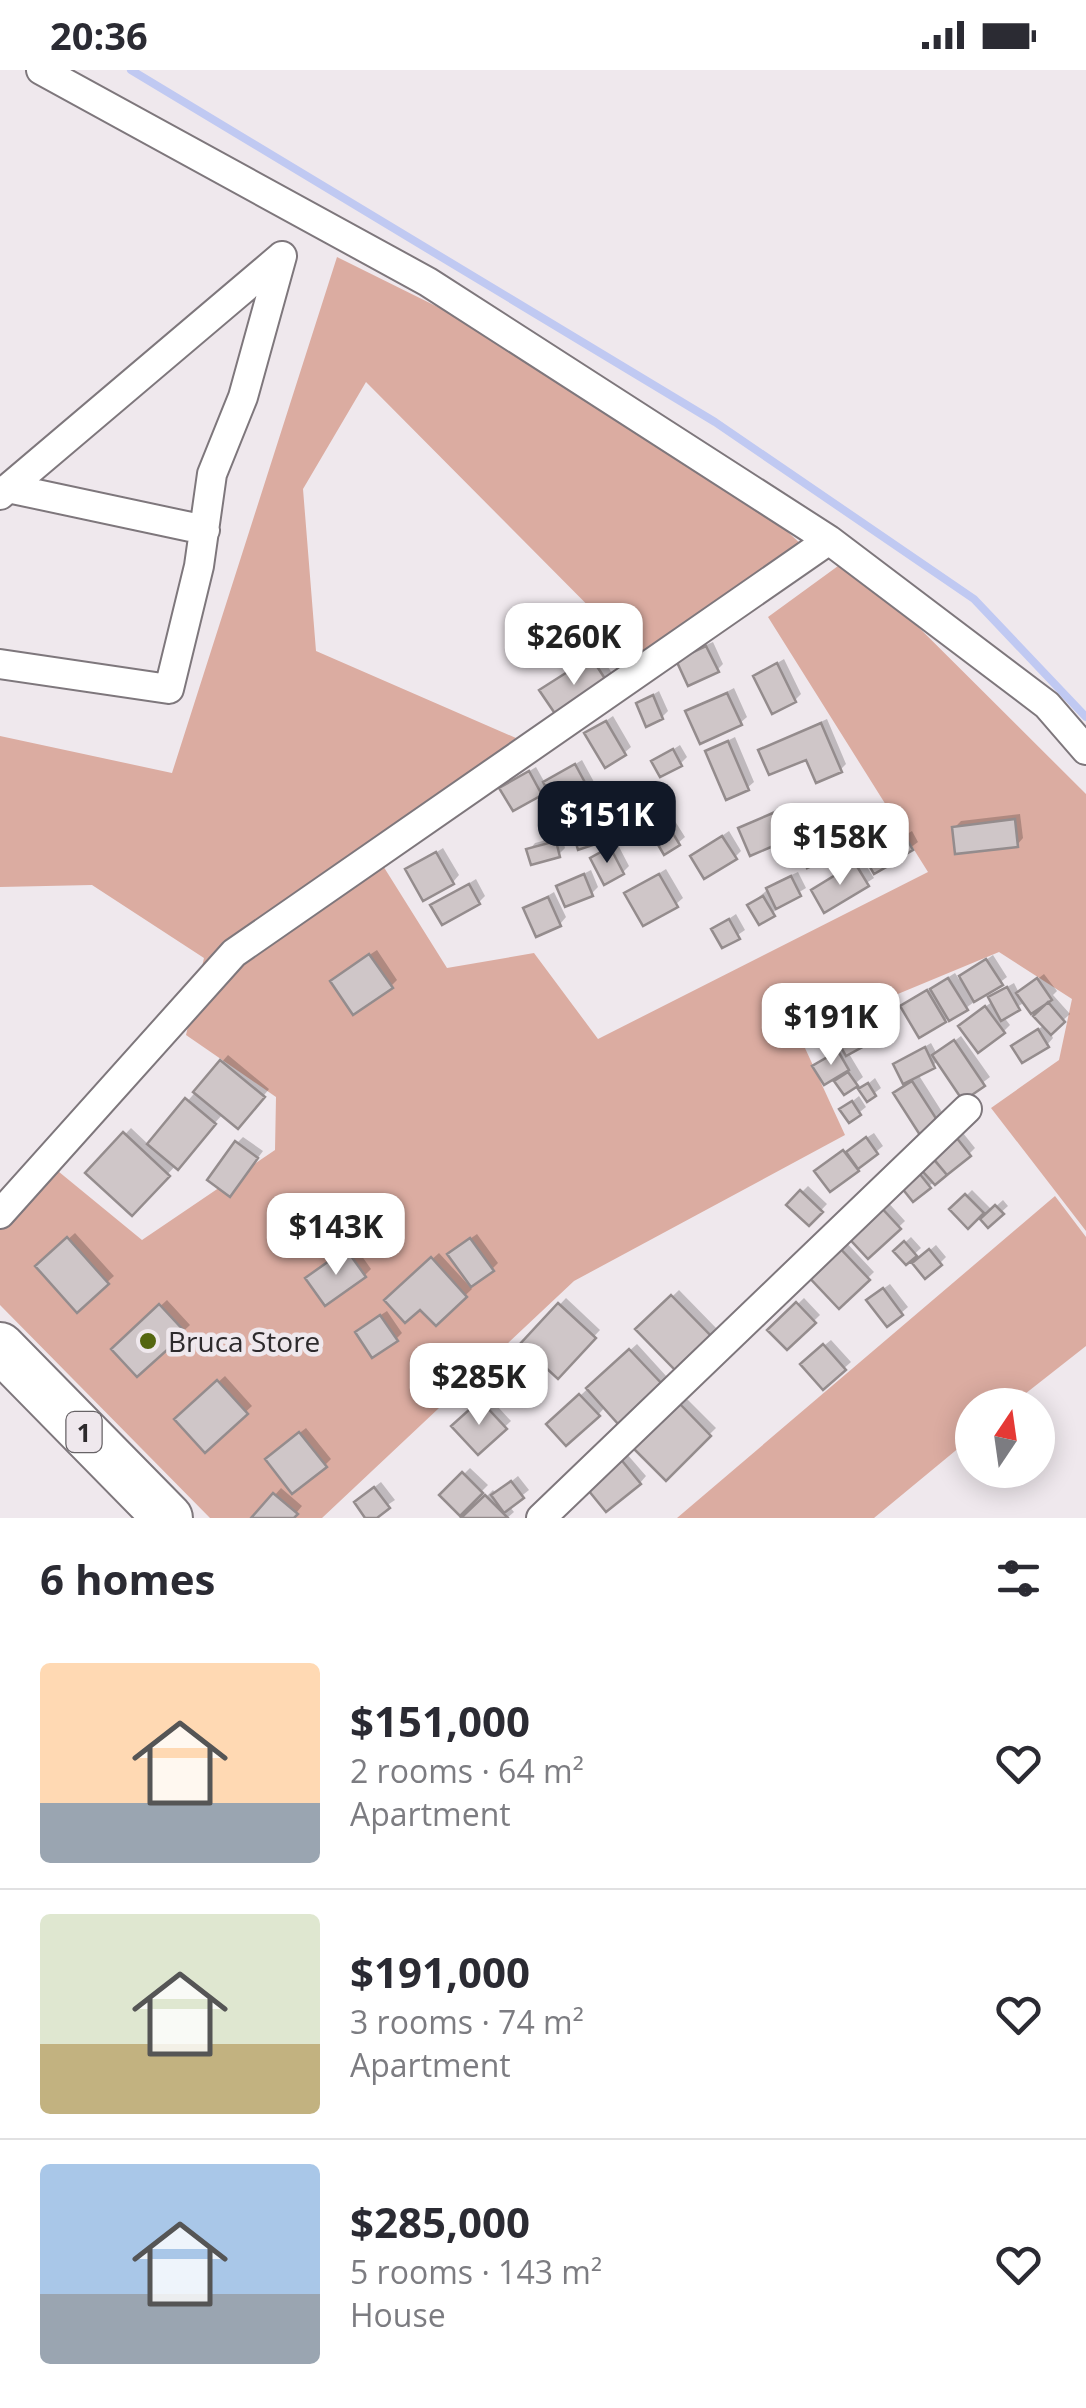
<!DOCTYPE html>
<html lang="en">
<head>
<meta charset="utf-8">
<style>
  :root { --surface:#fff; --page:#f7f7f7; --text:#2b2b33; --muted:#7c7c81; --line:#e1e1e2; --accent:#111827 }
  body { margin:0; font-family:"Open Sans",sans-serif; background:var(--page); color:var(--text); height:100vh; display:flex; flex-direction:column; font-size:38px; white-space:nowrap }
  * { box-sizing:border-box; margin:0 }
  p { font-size:32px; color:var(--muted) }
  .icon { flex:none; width:55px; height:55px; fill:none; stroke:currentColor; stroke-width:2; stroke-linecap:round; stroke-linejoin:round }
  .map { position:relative; height:1448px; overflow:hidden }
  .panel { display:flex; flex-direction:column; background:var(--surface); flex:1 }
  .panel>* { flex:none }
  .needle { width:65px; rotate:13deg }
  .controls { position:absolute; left:955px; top:1318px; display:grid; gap:20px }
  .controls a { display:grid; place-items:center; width:100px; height:100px; border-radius:50%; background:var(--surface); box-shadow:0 5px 25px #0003; font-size:50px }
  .price { position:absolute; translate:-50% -85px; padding:0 22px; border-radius:20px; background:#fff; color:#222; font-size:32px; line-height:65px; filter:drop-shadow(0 2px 5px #0008) }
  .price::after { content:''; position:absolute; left:50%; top:60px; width:30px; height:22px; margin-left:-15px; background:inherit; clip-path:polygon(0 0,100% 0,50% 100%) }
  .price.selected { background:var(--accent); color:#fff }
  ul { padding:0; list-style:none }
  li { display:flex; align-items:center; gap:30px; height:250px; padding:0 40px }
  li+li { border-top:2px solid var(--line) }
  li span { display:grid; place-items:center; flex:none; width:280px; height:200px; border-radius:10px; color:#555 }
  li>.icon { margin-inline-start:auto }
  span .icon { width:120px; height:120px; fill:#fffc; stroke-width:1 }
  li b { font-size:42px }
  h2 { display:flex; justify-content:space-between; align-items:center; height:120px; padding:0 40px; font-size:42px }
  .status { display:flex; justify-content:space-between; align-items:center; height:70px; padding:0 50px; background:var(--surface); direction:ltr }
  .status svg { height:28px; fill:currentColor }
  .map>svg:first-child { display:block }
  .forest { fill:#dbaca1 }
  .shadow { fill:#0003 }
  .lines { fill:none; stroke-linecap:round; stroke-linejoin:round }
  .stream { stroke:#c0c9f2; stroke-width:8 }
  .building { fill:#cfc6c8; stroke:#948c8d; stroke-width:2.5 }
  .minor-casing { stroke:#7e777c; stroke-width:32 }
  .trunk-casing { stroke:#7e777c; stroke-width:52 }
  .minor { stroke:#fff; stroke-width:28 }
  .trunk { stroke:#fff; stroke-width:48 }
  .poi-dot { fill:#546610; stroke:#efe8ed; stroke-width:4 }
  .labels { text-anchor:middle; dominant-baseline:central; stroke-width:9; stroke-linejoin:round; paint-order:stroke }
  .shield { fill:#efe8ed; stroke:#676366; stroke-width:2.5 }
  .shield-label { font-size:25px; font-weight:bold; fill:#2d2a2c }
  .poi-label { font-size:28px; fill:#2d2a2c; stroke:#efe8ed; text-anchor:start }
</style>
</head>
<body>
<div class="status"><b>20:36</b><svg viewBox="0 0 49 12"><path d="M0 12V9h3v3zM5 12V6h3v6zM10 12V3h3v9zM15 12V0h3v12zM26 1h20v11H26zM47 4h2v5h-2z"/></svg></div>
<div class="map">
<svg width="1086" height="1448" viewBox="0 0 1086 1448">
  <rect width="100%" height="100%" fill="#efe8ed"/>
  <path class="forest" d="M337,187L666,350L815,487L650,598L366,312L303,419L316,581L516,668L370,775L447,898L534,883L598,969L928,802L768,547L849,488L1086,724V1161L991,1038L1059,990L1072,929L999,882L799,965L845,1065L574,1211L322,1448H210L0,1235V1153L53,1097L142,1170L275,1080L276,1027L186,965L204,888L92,815L0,817V666L172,703Z
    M1055,1126L1086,1167V1276L1011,1335H972V1367L874,1448H677Z"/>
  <path class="shadow" d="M713,572L723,594L717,600L685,584Z
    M598,582L614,606L608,613L549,614Z
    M784,589L801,624L795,630L756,606Z
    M734,618L747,647L740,653L688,642Z
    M659,621L668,641L662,647L639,633Z
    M613,646L631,677L624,683L587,664Z
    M827,649L846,694L840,700L808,686L761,680Z
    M735,667L754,712L747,718L708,681Z
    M680,675L687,687L680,694L654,692Z
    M582,690L600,723L593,729L548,715L514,738L502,718L536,697L545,713Z
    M779,738L789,763L783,769L741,759Z
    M842,738L857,769L850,776L794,764Z
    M613,741L619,760L612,766L574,757Z
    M1020,744L1023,768L1017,775L954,758L961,751Z
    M673,748L685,767L678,773L653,762Z
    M729,761L741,781L735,787L693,786Z
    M912,761L918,772L894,790L868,788Z
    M562,766L565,778L559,784L529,780L535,773Z
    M617,773L629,796L623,802L593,789Z
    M443,778L459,805L453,812L409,800Z
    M862,789L874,808L825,840L814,821Z
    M666,799L683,828L676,834L628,823Z
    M591,800L598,817L591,824L559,817Z
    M798,802L806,818L778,835L773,844L750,835L776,812Z
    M476,809L485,826L479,832L433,836Z
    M554,822L566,847L560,854L526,839Z
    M736,844L745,860L723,875L714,859Z
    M377,880L397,910L391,916L339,905Z
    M993,885L1007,907L966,938L919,965L903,936L955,903L959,909Z
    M1044,904L1057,921L1053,925L1070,944L1050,962L1053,968L1047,975L1020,970L1045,955L1037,946L1050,930L1025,932L1003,946L1010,955L1004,961L968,950L993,931L998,922L1014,913L1019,923Z
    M870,940L882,961L848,982L863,1007L845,1022L837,1011L846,999L815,997L843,977L835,962Z
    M961,966L990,1007L964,1027L939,991L918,1004L944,1045L938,1051L906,1015L896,994L931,973L937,984Z
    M228,985L269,1019L244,1050L223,1044L132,1143L89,1103L131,1058L149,1075Z
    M875,1008L881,1018L868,1028L862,1019Z
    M859,1026L866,1037L850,1050L843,1039Z
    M959,1058L975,1078L969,1084L929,1116L901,1113Z
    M874,1063L883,1076L830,1119L823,1096Z
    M243,1067L263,1081L236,1117L237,1073Z
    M808,1116L827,1134L809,1153L790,1134Z
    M972,1120L992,1140L1003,1130L1008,1136L988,1154L979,1144L953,1139Z
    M885,1129L905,1151L868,1186Z
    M75,1163L114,1206L77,1239L38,1196Z
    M477,1164L498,1193L492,1199L457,1178Z
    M911,1167L921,1178L906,1192L896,1181Z
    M843,1169L874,1202L839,1236L808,1202Z
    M354,1175L371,1199L365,1205L315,1202Z
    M936,1175L946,1187L940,1193L922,1187Z
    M439,1183L472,1219L436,1253L420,1236L387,1230Z
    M890,1214L908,1237L901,1243L876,1224Z
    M679,1220L718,1260L677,1299L639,1259Z
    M566,1228L600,1260L558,1305L524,1273Z
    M804,1228L820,1245L787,1277L771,1260Z
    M167,1230L190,1255L138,1304L114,1279Z
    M387,1241L402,1263L396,1269L364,1256Z
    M831,1270L851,1292L823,1317L809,1288Z
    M637,1274L667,1307L620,1351L606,1336L598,1345L549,1354Z
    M225,1306L252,1336L205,1379L177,1349Z
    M487,1325L511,1351L478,1381L454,1356Z
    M686,1328L716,1358L666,1407L636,1377Z
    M306,1358L331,1389L325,1395L274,1383Z
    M626,1383L646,1406L640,1413L588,1415Z
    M470,1398L488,1415L460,1443L443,1425Z
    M518,1406L529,1420L509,1436L514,1442L507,1448H465L493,1420L496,1424Z
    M381,1412L395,1430L368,1448L363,1426Z
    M281,1418L302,1436L292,1448H255Z"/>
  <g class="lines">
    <path class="stream" d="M131,0L715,352L974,529L1086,647"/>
  </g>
  <path class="building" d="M706,576L719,602L688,616L676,590Z
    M591,587L609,615L558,648L539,620Z
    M777,593L796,632L772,644L753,606Z
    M727,623L742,655L700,674L685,641Z
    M653,625L663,649L646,657L636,633Z
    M606,651L626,685L605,698L584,663Z
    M821,653L842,702L816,713L806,690L769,705L758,680Z
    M728,671L749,720L726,730L705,681Z
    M673,679L682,696L660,707L651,691Z
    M575,694L595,731L563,748L543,712Z
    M529,701L542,725L513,741L499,718Z
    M773,743L785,771L750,786L738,758Z
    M836,743L852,778L807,798L791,763Z
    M606,745L614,768L578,780L571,756Z
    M1015,749L1018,777L955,784L952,757Z
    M666,752L680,775L664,785L650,761Z
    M722,766L737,789L704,809L690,786Z
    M905,766L913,780L897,789L888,775Z
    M556,771L560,787L531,795L526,779Z
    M610,777L624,804L604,815L590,788Z
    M887,777L895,792L874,804L865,788Z
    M436,782L454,814L423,831L405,799Z
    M855,793L869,816L824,843L811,820Z
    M584,804L593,826L565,837L556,816Z
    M659,804L678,837L643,856L624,823Z
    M791,806L801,826L776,839L766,818Z
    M469,814L480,834L442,855L430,835Z
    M763,826L775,846L759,855L747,835Z
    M548,827L561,856L536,867L523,838Z
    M729,849L740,869L722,878L711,859Z
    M369,884L393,918L353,945L330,911Z
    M986,889L1003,915L974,932L959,906Z
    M948,908L968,940L949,951L930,919Z
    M1037,908L1052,930L1031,944L1016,923Z
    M1007,917L1020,940L1001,951L988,927Z
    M927,920L946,952L919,968L900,936Z
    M1048,932L1065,952L1051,965L1033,946Z
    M985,936L1005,963L978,983L958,956Z
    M863,944L877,969L846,986L832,961Z
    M1038,959L1049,977L1022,993L1011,976Z
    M954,970L985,1016L963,1031L932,985Z
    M925,977L935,998L903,1014L893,994Z
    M838,981L849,1000L824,1015L812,996Z
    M220,990L265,1027L238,1059L193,1022Z
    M848,1002L858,1016L844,1025L834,1011Z
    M912,1011L939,1053L920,1065L893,1023Z
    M868,1013L876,1026L867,1032L858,1019Z
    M185,1028L216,1054L178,1100L147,1074Z
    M852,1031L861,1045L849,1053L839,1039Z
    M123,1062L170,1106L132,1146L85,1103Z
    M952,1062L971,1086L947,1105L928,1082Z
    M866,1067L878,1084L858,1099L846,1082Z
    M235,1071L258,1088L230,1127L207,1110Z
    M843,1080L859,1101L830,1122L814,1101Z
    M929,1084L947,1105L935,1115L917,1095Z
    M915,1098L931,1118L913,1132L897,1112Z
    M800,1120L823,1142L809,1156L786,1135Z
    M965,1124L984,1143L968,1159L949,1139Z
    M877,1133L901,1159L868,1189L844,1163Z
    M995,1135L1004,1144L988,1158L980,1149Z
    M67,1167L109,1214L77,1243L35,1196Z
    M470,1168L494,1201L471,1217L447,1184Z
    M904,1171L917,1186L906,1195L893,1181Z
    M835,1173L870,1210L839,1239L804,1202Z
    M346,1179L366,1207L325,1236L305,1208Z
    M929,1179L942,1195L925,1209L912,1193Z
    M431,1187L467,1227L436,1256L420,1240L405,1253L384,1230Z
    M883,1218L903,1245L887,1257L866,1230Z
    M671,1225L713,1268L677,1302L635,1259Z
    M796,1232L816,1253L787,1280L767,1260Z
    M558,1233L596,1268L558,1309L520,1274Z
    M159,1234L186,1263L137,1307L111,1279Z
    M380,1245L398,1271L372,1288L355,1262Z
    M823,1274L846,1300L823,1320L800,1294Z
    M629,1279L663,1315L619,1355L586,1318Z
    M217,1310L248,1344L205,1383L174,1349Z
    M579,1324L600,1346L566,1376L546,1354Z
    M480,1330L507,1359L478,1385L451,1356Z
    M678,1332L711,1366L666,1411L632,1377Z
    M299,1362L327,1397L292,1424L265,1389Z
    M619,1387L641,1414L606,1442L584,1415Z
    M462,1402L483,1423L460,1446L439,1425Z
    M511,1411L524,1428L504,1443L491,1425Z
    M374,1417L390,1438L377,1448H365L354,1432Z
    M273,1423L298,1444L294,1448H251Z
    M485,1425L508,1448H461Z"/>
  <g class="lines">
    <g class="minor-casing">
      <path id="minor" d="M8,418L205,460
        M0,425L282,186
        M829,470L1047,635L1086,680
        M0,594L169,619L199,496L212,404L243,327L282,186
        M0,1144L234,883L829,470L428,212L41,0
        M541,1448L967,1039"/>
    </g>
    <g class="trunk-casing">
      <path id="trunk" d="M0,1277L168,1448"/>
    </g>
    <use href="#minor" class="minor"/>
    <use href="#trunk" class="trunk"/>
  </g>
  <circle class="poi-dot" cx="148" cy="1271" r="10"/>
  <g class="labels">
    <rect class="shield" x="66.5" y="1342" width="35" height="40" rx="8"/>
    <g class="shield-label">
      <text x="84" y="1362">1</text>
    </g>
    <g class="poi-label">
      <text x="168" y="1271">Bruca Store</text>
    </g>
  </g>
</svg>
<div class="controls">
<a><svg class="needle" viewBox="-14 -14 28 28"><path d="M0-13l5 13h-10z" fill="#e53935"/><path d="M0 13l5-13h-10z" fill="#7c7c81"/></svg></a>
</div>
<b class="price" style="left:574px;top:618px">$260K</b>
<b class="price selected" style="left:607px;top:796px">$151K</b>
<b class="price" style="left:840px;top:818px">$158K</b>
<b class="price" style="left:831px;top:998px">$191K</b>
<b class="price" style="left:336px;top:1208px">$143K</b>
<b class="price" style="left:479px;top:1358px">$285K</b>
</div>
<section class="panel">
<h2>6 homes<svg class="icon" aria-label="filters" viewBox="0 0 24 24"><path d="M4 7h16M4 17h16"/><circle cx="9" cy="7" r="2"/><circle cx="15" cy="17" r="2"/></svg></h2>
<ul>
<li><span style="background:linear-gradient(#ffd9b3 70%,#9aa5b1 0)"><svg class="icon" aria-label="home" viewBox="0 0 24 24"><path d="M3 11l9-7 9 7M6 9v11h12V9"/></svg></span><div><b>$151,000</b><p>2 rooms · 64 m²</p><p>Apartment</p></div><svg class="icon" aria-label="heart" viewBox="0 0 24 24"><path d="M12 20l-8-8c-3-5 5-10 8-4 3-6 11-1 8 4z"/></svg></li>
<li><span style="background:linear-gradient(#dfe7d0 65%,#c2b280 0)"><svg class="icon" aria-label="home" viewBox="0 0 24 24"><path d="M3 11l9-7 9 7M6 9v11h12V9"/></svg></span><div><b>$191,000</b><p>3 rooms · 74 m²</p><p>Apartment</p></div><svg class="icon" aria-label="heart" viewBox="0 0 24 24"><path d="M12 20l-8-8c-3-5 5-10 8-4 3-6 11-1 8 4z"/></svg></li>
<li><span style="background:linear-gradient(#a9c7e8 65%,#9aa5b1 0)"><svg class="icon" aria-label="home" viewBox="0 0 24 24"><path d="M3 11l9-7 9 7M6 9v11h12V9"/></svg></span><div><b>$285,000</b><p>5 rooms · 143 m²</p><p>House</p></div><svg class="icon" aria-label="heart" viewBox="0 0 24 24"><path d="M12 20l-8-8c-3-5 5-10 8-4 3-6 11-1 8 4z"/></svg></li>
</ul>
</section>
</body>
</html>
